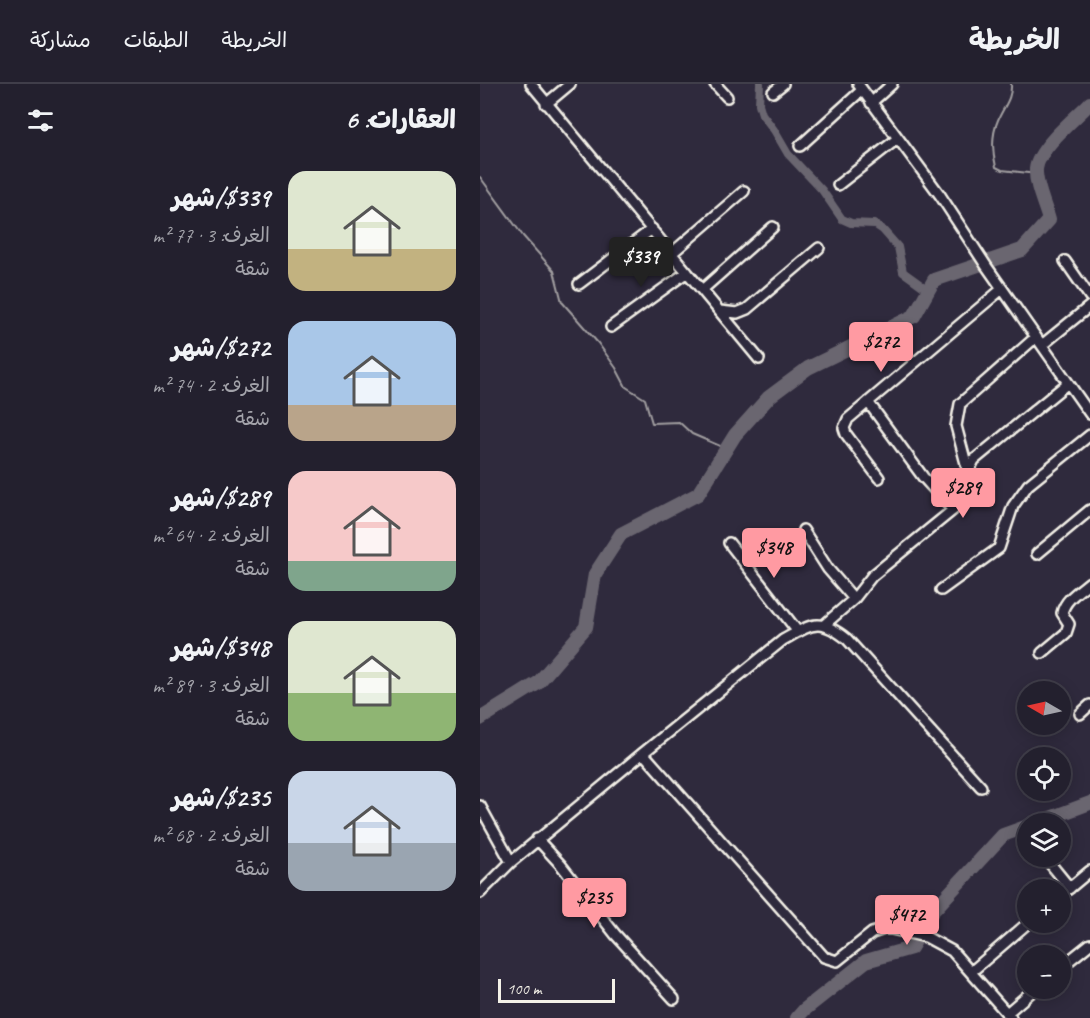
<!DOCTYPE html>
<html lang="ar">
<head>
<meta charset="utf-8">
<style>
  :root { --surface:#23202e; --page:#2b2836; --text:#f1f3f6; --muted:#a3a3aa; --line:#403e4a; --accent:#ff9aa2 }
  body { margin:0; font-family:Caveat,"Playpen Sans Arabic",sans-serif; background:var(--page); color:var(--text); direction:rtl; height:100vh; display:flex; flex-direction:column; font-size:22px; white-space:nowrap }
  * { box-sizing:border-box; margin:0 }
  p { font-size:20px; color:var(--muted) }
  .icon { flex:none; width:33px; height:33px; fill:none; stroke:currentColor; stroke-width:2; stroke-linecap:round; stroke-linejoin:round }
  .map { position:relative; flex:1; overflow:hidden; direction:ltr }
  .panel { display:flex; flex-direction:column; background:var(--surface); width:480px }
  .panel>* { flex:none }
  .needle { width:39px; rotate:279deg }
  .fabs { position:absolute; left:537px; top:597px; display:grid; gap:12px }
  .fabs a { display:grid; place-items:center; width:54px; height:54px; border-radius:50%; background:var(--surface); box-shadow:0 3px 15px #0003,0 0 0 2px var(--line); font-size:30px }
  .scale { position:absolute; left:18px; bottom:15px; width:117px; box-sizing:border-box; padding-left:6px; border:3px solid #f4f1e8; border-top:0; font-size:16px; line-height:21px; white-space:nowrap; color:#f4f1e8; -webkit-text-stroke:4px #2f2a3d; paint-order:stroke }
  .price { position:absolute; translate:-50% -51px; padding:0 14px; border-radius:6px; background:var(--accent); color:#111; font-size:20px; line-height:39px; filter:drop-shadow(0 2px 3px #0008) }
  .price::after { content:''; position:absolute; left:50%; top:36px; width:18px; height:14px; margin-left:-9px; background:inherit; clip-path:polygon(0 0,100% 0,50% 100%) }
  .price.current { background:#222; color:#fff }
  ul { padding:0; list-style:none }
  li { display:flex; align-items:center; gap:18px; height:150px; padding:0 24px }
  li span { display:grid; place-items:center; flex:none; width:168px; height:120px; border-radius:18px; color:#555 }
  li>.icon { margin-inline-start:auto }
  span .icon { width:72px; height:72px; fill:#fffc; stroke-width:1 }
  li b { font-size:26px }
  h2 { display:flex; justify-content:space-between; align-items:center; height:72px; padding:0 24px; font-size:26px }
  header { display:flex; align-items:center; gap:36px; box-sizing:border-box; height:84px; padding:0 30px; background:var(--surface); border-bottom:2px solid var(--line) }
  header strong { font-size:28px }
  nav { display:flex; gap:33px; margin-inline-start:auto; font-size:21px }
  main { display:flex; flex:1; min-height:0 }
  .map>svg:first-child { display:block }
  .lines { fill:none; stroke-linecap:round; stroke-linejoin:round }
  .stream { stroke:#a19ea0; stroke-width:2 }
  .canal { stroke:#6a6670; stroke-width:8 }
  .river { stroke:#6a6670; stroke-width:14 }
  .minor-casing { stroke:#f4f1e8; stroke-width:14 }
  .minor { stroke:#2f2a3d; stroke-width:9 }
</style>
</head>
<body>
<header>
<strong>الخريطة</strong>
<nav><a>الخريطة</a><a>الطبقات</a><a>مشاركة</a></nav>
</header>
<main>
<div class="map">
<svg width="610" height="934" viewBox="0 0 610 934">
  <rect width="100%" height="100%" fill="#2f2a3d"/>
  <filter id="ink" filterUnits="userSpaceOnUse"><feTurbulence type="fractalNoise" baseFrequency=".0167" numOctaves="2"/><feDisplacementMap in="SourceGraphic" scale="12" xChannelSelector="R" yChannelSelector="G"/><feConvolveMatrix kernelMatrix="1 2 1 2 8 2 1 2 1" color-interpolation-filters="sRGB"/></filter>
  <g filter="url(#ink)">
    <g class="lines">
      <path class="stream" d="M531,0C532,15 524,22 518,36C511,52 512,67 516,83L522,86L557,90
        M0,93L43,152L74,187L82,218L118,259L136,284L146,303L165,315L172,339L199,338L212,350L247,365"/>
      <path class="canal" d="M280,0L279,20L282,30L294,46L308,70L342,106L362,135L371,139L394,140L403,146L418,163L423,188L448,206"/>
      <path class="river" d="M0,635L58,599L106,543L115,490L141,450L218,410L255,351L289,313L328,284L434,232L454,196L542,166L569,136C565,121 555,101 556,85C558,64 596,34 610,19
        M554,740L610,719
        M317,934L324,926L386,877L431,864L452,828L523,751L548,742"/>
      <g class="minor-casing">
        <path id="minor" d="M51,0L279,275
          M235,0L247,13
          M378,0L460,111L507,183L610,330
          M293,8L303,0
          M391,19L412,0
          M66,20L90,0
          M320,62L382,6
          M358,101L417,55
          M191,170L264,107
          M585,177L610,213
          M99,200L172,145
          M222,206L293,143
          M240,227L257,229L267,225L339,164
          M131,243L207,188
          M562,261L610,222
          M388,318L443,393L473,426
          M488,387L476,342L480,320L556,253
          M399,394L366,350L364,344L368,335L522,205
          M323,446L348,485L374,515
          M249,459L318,548
          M557,470L610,426
          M461,506L519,464L533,422L548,401L610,351
          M344,541L374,515L392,492L473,426L484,409L485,395L494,376L588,299
          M562,569L586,549L589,540L582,529C585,515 599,507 610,498
          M600,630L610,621
          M163,669L303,556C332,540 339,533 367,555L501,703
          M0,722L31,778L163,669L344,873L357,877L392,849L407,844L446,853L472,867L531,934
          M57,755L81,781L135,850L194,915
          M564,772L590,804
          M0,809L31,778
          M580,812L610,787
          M580,884L610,860
          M491,888L549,838
          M527,929L556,904"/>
      </g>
      <use href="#minor" class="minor"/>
    </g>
  </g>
</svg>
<div class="fabs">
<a><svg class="needle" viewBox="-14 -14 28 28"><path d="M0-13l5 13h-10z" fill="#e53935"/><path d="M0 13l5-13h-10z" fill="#a3a3aa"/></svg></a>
<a><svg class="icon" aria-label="locate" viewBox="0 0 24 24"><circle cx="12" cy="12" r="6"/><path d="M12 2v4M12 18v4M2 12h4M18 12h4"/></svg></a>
<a><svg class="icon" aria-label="layers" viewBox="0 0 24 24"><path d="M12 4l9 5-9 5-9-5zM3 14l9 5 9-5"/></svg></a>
<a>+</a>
<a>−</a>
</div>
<div class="scale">100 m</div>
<b class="price current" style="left:161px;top:204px">$339</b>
<b class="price" style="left:401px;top:289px">$272</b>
<b class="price" style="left:483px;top:435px">$289</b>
<b class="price" style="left:294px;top:495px">$348</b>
<b class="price" style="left:114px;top:845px">$235</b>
<b class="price" style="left:427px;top:862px">$472</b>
</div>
<section class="panel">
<h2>العقارات: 6<svg class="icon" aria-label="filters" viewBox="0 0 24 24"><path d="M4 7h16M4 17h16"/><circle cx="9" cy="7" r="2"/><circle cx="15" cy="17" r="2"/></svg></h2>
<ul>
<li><span style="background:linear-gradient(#dfe7d0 65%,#c2b280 0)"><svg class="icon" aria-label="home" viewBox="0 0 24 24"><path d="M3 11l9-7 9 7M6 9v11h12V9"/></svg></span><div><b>$339/شهر</b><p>الغرف: 3 · 77 m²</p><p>شقة</p></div></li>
<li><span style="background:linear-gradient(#a9c7e8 70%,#b9a48a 0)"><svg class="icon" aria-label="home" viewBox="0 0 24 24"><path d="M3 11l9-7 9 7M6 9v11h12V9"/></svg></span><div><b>$272/شهر</b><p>الغرف: 2 · 74 m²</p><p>شقة</p></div></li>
<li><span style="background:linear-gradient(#f6c9c9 75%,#7fa58c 0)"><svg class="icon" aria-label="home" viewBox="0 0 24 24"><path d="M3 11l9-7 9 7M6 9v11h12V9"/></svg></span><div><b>$289/شهر</b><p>الغرف: 2 · 64 m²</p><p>شقة</p></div></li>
<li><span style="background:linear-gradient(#dfe7d0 60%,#8fb573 0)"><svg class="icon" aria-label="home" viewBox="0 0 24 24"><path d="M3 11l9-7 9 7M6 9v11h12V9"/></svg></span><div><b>$348/شهر</b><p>الغرف: 3 · 89 m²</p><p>شقة</p></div></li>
<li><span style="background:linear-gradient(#c9d6e8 60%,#9aa5b1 0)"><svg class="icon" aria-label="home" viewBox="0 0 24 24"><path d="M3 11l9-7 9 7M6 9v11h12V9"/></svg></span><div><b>$235/شهر</b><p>الغرف: 2 · 68 m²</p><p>شقة</p></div></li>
</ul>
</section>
</main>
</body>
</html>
